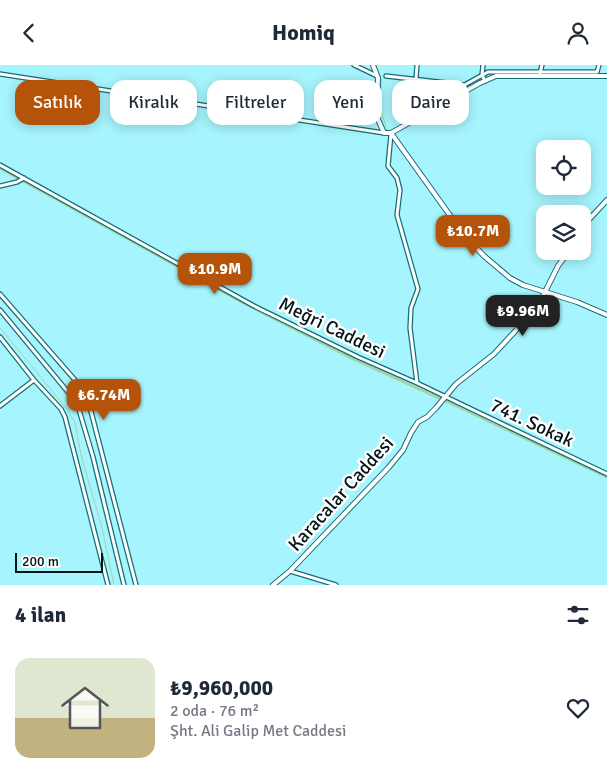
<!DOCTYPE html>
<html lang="tr">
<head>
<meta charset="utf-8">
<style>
  :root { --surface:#fff; --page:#f2f2f3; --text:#1f2937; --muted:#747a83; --line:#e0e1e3; --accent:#b45309 }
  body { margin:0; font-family:Signika,sans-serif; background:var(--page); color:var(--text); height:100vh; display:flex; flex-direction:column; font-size:19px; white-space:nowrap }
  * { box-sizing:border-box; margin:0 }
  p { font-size:16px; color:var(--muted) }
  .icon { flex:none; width:28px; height:28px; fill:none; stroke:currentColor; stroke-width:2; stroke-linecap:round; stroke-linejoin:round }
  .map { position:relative; height:520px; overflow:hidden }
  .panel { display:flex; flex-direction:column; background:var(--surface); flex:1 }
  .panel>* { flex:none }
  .guide { position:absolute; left:15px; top:15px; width:578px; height:45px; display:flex; gap:10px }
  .buttons { position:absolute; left:536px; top:75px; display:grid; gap:10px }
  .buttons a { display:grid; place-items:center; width:55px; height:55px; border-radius:10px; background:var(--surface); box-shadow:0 2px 12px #0003; font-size:25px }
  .scale { position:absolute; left:15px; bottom:12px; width:88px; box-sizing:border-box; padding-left:5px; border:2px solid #001518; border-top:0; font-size:14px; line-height:18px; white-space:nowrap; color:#001518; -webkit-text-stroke:4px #fff; paint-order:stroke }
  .price { position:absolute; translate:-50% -42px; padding:0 11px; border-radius:10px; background:var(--accent); color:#fff; font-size:16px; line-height:32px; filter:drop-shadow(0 1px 2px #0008) }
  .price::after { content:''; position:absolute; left:50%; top:30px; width:15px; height:11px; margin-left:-8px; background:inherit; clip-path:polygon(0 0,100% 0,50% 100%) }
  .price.current { background:#222; color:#fff }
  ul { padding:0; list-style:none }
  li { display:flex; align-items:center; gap:15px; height:125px; padding:0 15px }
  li+li { border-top:1px solid var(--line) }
  li span { display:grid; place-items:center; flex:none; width:140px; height:100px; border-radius:15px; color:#555 }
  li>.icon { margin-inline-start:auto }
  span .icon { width:60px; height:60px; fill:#fffc; stroke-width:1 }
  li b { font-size:21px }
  h2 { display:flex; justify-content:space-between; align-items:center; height:60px; padding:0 15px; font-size:21px }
  .chip { padding:0 18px; border-radius:15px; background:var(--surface); box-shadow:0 2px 12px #0003; font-size:18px; line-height:45px }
  .chip.current { background:var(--accent); color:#fff }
  header { display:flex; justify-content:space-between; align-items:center; height:65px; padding:0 15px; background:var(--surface); font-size:22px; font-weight:800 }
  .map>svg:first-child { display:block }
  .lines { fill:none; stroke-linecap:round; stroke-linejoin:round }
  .stream { stroke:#a3d5a4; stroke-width:1 }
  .canal { stroke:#a3d5a4; stroke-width:3 }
  .minor-casing { stroke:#176d76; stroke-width:5.5 }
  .tertiary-casing { stroke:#176d76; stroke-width:6 }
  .minor { stroke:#fff; stroke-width:3 }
  .tertiary { stroke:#fff; stroke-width:4 }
  .labels { text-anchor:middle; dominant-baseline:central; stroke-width:5; stroke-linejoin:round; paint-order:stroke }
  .street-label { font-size:19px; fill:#001518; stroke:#fff }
</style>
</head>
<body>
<header><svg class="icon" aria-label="back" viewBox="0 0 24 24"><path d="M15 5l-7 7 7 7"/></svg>Homiq<svg class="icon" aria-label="person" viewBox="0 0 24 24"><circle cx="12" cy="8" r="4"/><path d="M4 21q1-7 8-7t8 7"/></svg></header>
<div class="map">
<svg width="607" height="520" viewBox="0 0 607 520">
  <rect width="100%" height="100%" fill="#a6f4fd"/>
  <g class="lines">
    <path class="stream" d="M376,0L381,14L380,43L388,67
      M386,94L388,80
      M0,232L81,326L86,335
      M0,263L66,343L75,358L81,390L102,463L114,520
      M100,389L134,520"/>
    <path class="canal" d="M0,103L240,236L351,293L441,334
      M446,336L607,412"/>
    <g class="minor-casing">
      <path id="minor" d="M354,0L377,11
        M483,0L482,10L485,16
        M597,7L599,0
        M540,8L542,0
        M0,9L384,68
        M386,11L465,20
        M414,48L488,7H597
        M413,55L417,0
        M391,69L388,101L397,113L400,125L397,150L418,224L411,243L410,263L417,318
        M0,100L254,241L358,292L417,318L607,409
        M0,121L17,117L24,113
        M0,229L82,323L87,331L136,520
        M0,245L77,338L93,392L124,520
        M0,272L34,315L61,344L65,352L108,520
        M0,341L34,315
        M290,506L336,520"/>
    </g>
    <g class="tertiary-casing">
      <path id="tertiary" d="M373,0L378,13L377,52L384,68H391L480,18L496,11H607
        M391,68L464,170L484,191L510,213L523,220L577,237L607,250
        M582,162L607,135
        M273,520L290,506L389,402L403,385L411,368L418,357L427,352L436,343L456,319L494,289L532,248L541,235L558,201L569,186"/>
    </g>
    <use href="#minor" class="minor"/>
    <use href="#tertiary" class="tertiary"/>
  </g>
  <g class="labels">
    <g class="street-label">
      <text transform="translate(332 263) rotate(26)">Meğri Caddesi</text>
      <text transform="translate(532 358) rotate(25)">741. Sokak</text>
      <text transform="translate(341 429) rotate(-48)">Karacalar Caddesi</text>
    </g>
  </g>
</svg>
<div class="buttons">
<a><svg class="icon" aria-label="locate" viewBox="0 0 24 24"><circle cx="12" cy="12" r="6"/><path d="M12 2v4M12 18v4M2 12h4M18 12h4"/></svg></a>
<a><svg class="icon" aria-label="layers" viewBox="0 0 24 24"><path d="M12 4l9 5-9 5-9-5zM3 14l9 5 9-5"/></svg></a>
</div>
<div class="scale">200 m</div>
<b class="price" style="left:473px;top:192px">₺10.7M</b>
<b class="price" style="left:215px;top:230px">₺10.9M</b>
<b class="price current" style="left:523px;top:272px">₺9.96M</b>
<b class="price" style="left:104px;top:356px">₺6.74M</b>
<div class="guide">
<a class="chip current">Satılık</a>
<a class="chip">Kiralık</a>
<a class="chip">Filtreler</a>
<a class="chip">Yeni</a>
<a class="chip">Daire</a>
</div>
</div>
<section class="panel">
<h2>4 ilan<svg class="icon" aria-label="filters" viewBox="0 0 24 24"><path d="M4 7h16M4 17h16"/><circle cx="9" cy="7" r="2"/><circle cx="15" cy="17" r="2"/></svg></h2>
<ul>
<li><span style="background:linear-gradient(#dfe7d0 60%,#c2b280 0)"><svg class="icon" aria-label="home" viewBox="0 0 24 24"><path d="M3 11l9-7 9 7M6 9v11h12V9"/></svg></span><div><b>₺9,960,000</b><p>2 oda · 76 m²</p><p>Şht. Ali Galip Met Caddesi</p></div><svg class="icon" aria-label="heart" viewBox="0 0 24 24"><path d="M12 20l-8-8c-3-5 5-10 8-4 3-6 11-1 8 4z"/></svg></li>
</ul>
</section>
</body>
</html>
